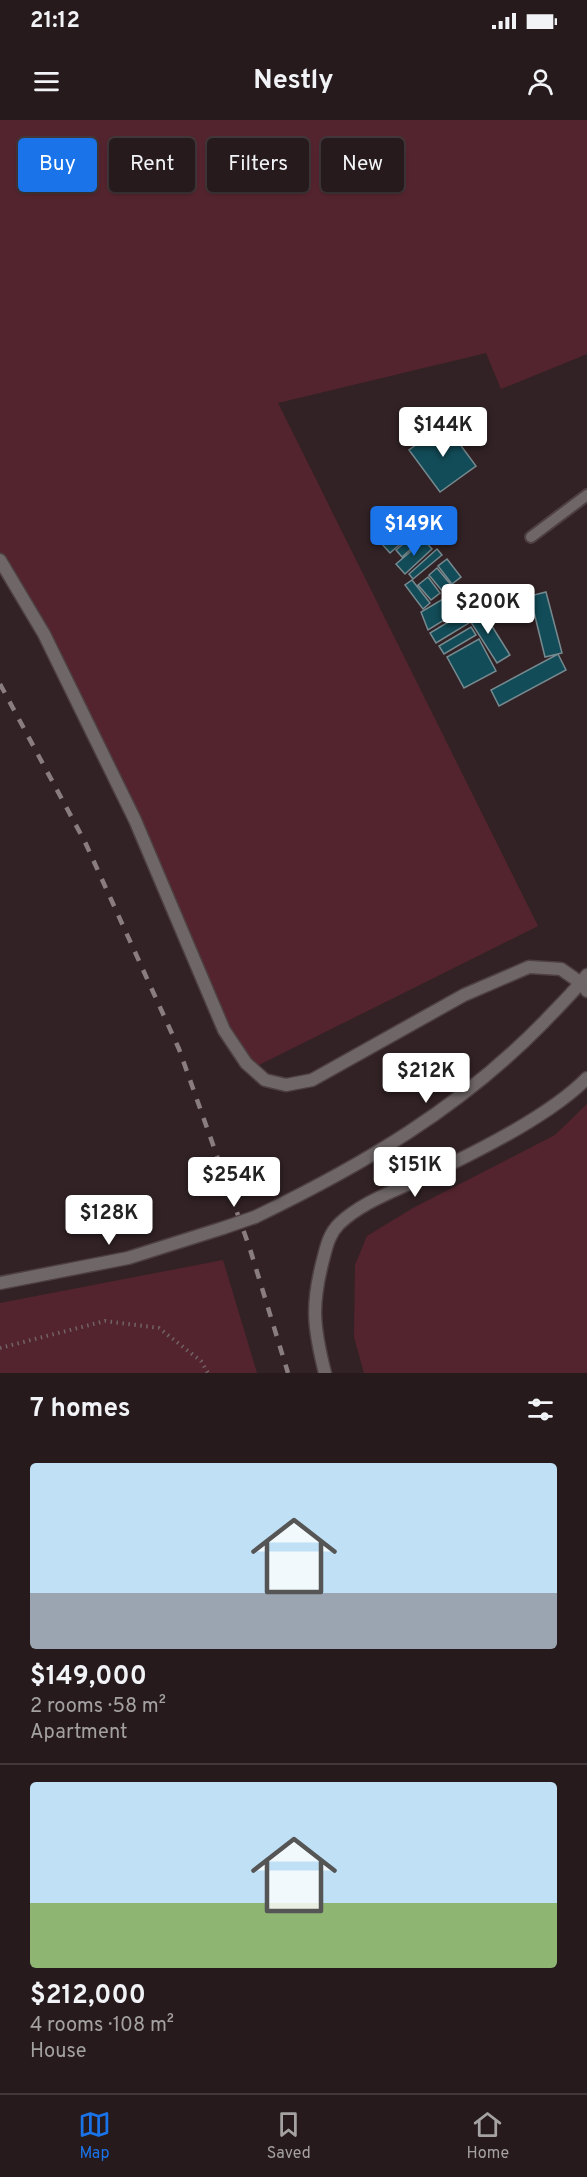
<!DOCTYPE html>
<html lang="en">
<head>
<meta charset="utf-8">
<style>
  :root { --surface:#261a1c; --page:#2e2325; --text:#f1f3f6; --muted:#a4a1a3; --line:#42383b; --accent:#1a73e8 }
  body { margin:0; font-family:Overpass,sans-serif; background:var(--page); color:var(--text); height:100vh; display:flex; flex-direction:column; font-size:22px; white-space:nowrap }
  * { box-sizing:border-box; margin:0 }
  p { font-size:20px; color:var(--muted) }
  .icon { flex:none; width:33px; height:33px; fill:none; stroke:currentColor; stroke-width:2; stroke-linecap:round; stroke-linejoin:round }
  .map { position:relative; height:1253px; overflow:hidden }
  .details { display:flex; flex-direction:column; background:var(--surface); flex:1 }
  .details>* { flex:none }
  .banner { position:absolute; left:18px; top:18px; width:552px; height:54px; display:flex; gap:12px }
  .price { position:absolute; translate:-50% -51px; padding:0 14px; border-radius:6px; background:#fff; color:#222; font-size:20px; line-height:39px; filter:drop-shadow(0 2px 3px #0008) }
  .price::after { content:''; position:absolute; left:50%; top:36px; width:18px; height:14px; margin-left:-9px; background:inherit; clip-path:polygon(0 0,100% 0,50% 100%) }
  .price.selected { background:var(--accent); color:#fff }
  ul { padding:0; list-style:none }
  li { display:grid; align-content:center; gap:12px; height:318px; padding:0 30px }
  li+li { border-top:2px solid var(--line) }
  li span { display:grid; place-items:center; height:186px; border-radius:6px; color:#555 }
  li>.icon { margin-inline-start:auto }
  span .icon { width:108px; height:108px; fill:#fffc; stroke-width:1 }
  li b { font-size:26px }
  h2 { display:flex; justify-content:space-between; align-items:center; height:72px; padding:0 30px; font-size:26px }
  .tag { padding:0 21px; border-radius:6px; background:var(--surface); box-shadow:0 2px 4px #0004,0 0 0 2px var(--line); font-size:21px; line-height:54px }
  .tag.selected { background:var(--accent); color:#fff }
  .status { display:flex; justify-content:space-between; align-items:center; height:42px; padding:0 30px; background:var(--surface); direction:ltr }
  .status svg { height:16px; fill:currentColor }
  header { display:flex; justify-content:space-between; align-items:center; height:78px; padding:0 30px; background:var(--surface); font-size:27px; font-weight:700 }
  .dock { display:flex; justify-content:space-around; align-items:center; height:84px; border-top:2px solid var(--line); background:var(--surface); font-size:16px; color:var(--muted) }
  .dock a { display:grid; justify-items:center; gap:3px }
  .dock .selected { color:var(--accent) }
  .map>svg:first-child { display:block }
  .green { fill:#54242e }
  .building { fill:#124c58; stroke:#778a8f; stroke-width:1.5 }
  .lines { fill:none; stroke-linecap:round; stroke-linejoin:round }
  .service-casing { stroke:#4e3f42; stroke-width:14 }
  .minor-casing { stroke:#4e3f42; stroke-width:15 }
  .tertiary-casing { stroke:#4e3f42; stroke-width:15 }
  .path { stroke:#716365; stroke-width:4; stroke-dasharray:1.5 4.5; stroke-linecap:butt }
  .service { stroke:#6e6667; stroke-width:10 }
  .minor { stroke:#6e6667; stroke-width:12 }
  .tertiary { stroke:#6e6667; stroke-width:12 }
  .rail { stroke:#8a7d7f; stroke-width:4.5; stroke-dasharray:10 10; stroke-linecap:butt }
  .tertiary-bridge-casing { stroke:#4e3f42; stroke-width:15; stroke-linecap:butt }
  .tertiary-bridge { stroke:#6e6667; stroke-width:12 }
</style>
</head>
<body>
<div class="status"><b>21:12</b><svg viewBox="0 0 49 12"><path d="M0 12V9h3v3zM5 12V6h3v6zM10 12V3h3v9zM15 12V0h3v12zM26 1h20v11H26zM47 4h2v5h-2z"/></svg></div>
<header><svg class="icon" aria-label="menu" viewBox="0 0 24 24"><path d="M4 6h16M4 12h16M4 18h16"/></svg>Nestly<svg class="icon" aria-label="person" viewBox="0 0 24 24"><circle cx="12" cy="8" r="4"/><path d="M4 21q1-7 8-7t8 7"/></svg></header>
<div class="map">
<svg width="587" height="1253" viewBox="0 0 587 1253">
  <rect width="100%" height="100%" fill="#322225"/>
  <path class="green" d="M0,0H587V234L501,269L486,233L278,283L538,806L245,952L26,480L0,440Z
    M587,984V1253H364L354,1217L355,1145L367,1116L413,1088L555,1015Z
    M223,1140L257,1253H0V1183Z"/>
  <path class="building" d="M445,304L476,346L440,372L409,330Z
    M417,392L425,402L390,433L382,424Z
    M417,412L422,419L402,437L396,430Z
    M424,420L432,429L405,454L396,444Z
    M437,429L442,435L413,459L409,454Z
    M447,439L461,457L452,464L438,446Z
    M437,448L451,465L443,472L429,455Z
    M428,457L440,473L431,480L418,465Z
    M412,460L430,483L423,489L405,465Z
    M546,472L562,533L545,537L530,476Z
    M443,479L447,485L455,479L462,489L428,510L421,492Z
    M480,487L510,535L497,543L467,496Z
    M463,493L469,503L436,523L430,513Z
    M471,507L476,515L444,534L439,526Z
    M479,519L496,551L464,568L447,537Z
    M558,534L566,550L499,586L491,570Z"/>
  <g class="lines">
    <g class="service-casing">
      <path id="service" d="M531,417L587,375"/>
    </g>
    <g class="minor-casing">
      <path id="minor" d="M0,440L44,514L135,700L224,910L246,943L265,960L286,965L312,960L464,875L529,847L561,849L581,863L587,871
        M325,1253C313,1206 311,1184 324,1136C327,1124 330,1113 339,1104C361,1083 392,1072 419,1059C469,1036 549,997 587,958"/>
    </g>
    <g class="tertiary-casing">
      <path id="tertiary" d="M255,1097C363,1045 460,988 544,902C558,887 574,872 587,855
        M0,1163L128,1138L223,1108"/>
    </g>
    <path class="path" d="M0,1228L105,1201L159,1208L201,1241L208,1253"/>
    <use href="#service" class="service"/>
    <use href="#minor" class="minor"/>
    <use href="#tertiary" class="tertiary"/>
    <path class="rail" d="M0,564L85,722L179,929L250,1129L288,1253"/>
    <g class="tertiary-bridge-casing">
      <path id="tertiary-bridge" d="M223,1108L255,1097"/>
    </g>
    <use href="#tertiary-bridge" class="tertiary-bridge"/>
  </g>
</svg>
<b class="price" style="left:443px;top:338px">$144K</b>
<b class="price selected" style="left:414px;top:437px">$149K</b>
<b class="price" style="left:488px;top:515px">$200K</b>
<b class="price" style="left:426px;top:984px">$212K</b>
<b class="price" style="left:415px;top:1078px">$151K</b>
<b class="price" style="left:234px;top:1088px">$254K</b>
<b class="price" style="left:109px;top:1126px">$128K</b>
<div class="banner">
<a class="tag selected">Buy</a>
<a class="tag">Rent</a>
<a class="tag">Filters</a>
<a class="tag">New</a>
</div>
</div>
<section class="details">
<h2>7 homes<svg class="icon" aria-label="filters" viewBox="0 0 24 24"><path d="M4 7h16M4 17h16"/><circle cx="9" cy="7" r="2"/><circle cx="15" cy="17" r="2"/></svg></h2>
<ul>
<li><span style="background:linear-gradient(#bfe0f5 70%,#9aa5b1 0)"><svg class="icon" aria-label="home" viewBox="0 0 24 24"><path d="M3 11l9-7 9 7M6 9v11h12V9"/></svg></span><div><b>$149,000</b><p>2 rooms · 58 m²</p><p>Apartment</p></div></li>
<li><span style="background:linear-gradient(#bfe0f5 65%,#8fb573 0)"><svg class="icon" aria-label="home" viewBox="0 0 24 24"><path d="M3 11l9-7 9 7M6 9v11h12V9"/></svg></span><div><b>$212,000</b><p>4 rooms · 108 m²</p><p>House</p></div></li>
</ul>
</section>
<nav class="dock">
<a class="selected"><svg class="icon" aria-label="map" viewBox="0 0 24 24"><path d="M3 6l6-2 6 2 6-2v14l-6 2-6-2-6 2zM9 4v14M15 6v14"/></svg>Map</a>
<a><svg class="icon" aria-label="saved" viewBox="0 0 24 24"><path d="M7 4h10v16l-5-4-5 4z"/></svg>Saved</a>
<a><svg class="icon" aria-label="home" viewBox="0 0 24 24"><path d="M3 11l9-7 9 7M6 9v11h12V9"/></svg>Home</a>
</nav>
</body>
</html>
